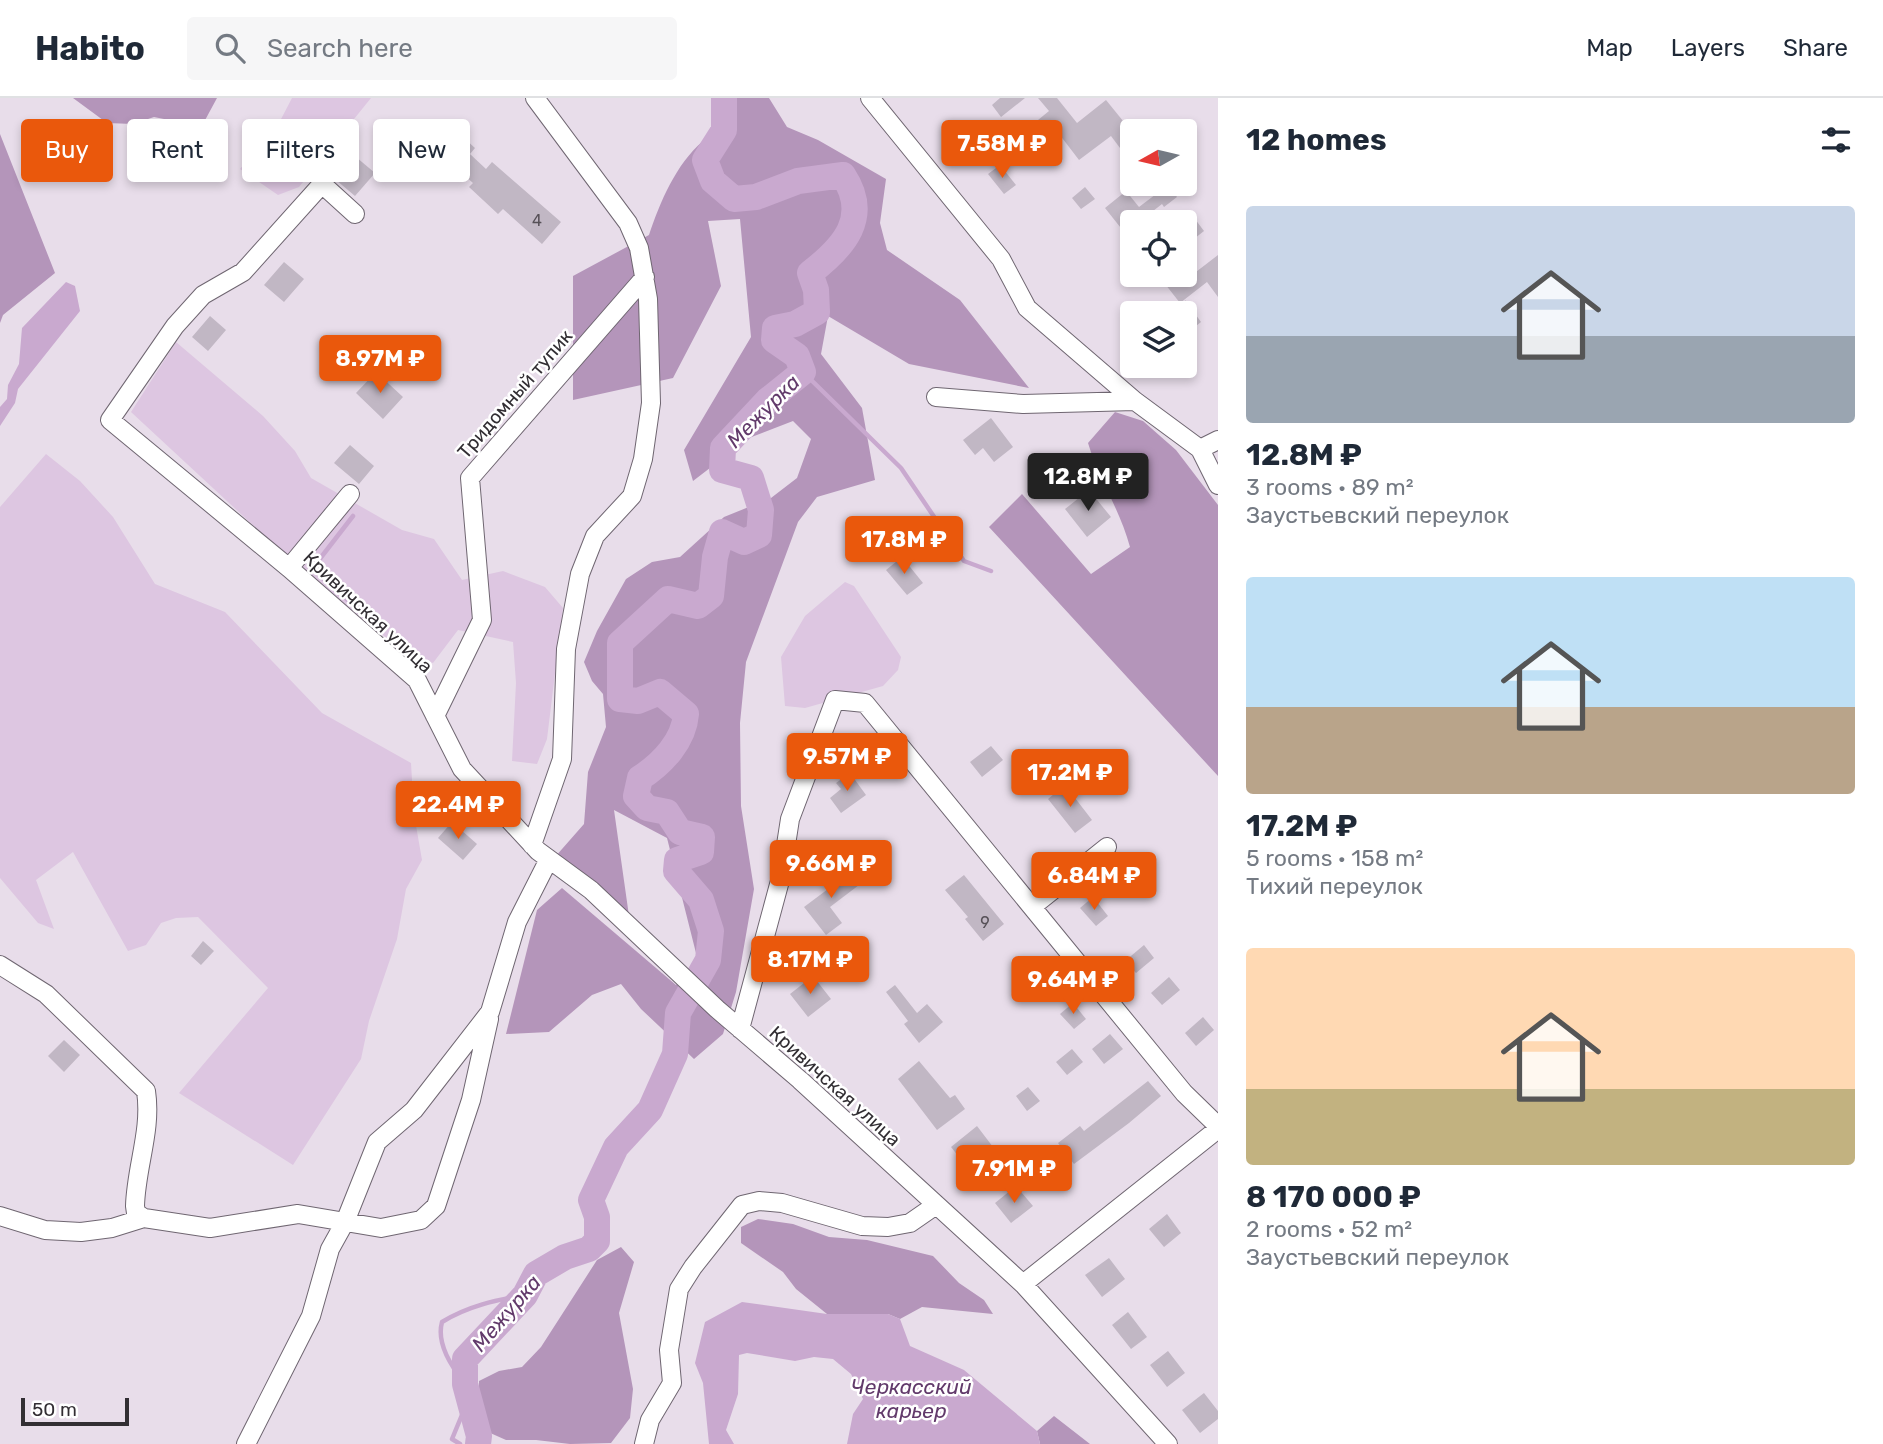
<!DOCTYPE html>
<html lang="en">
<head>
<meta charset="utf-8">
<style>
  :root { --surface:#fff; --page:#f6f6f7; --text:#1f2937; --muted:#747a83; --line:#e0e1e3; --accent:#ea580c }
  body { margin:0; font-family:Rubik,sans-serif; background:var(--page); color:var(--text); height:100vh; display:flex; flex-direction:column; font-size:26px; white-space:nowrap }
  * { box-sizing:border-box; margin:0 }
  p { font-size:23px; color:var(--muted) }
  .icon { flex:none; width:38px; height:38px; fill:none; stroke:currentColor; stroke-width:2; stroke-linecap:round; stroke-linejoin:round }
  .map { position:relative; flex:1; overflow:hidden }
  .side { display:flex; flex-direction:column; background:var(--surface); width:665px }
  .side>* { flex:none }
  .banner { position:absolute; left:21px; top:21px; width:665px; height:63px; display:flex; gap:14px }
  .needle { width:46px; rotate:262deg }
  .controls { position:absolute; left:1120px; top:21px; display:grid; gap:14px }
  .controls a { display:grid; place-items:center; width:77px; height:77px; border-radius:7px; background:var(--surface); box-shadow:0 4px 10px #0003; font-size:35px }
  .scale { position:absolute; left:21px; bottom:18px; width:108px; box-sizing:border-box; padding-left:7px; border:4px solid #322e33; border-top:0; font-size:19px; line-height:24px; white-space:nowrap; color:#322e33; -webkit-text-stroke:5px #fff; paint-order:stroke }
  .price { position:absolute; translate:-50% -60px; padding:0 16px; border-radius:7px; background:var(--accent); color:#fff; font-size:23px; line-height:46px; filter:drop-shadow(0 2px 4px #0008) }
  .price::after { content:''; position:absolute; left:50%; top:42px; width:21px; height:16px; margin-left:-10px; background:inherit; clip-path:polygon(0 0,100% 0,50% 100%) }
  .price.selected { background:#222; color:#fff }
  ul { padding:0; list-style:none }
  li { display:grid; align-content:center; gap:14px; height:371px; padding:0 28px }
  li span { display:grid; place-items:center; height:217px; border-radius:7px; color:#555 }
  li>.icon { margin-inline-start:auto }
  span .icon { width:126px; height:126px; fill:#fffc; stroke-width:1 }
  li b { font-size:30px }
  h2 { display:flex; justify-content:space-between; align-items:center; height:84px; padding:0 28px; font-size:30px }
  .tag { padding:0 24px; border-radius:7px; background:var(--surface); box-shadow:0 4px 10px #0003; font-size:24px; line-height:63px }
  .tag.selected { background:var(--accent); color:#fff }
  header { display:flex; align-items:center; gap:42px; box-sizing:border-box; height:98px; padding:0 35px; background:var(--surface); border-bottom:2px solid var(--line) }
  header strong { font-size:33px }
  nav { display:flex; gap:38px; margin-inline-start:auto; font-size:24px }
  .search { width:490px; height:63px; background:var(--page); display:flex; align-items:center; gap:18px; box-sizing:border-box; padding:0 24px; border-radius:7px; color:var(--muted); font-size:26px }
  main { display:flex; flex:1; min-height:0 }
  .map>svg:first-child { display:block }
  .green { fill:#ddc6e1 }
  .forest { fill:#b495ba }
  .water { fill:#c9a9cf }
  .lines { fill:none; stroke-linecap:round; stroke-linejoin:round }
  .stream { stroke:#c9a9cf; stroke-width:4.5 }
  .river { stroke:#c9a9cf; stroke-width:26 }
  .building { fill:#c1b7c4 }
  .minor-casing { stroke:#6f6671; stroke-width:20 }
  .minor { stroke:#fff; stroke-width:18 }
  .labels { text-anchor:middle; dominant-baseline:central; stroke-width:5; stroke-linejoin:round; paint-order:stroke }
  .number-label { font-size:16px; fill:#565057 }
  .street-label { font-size:19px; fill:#322e33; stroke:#fff }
  .water-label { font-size:21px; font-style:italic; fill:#623a6b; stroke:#fff }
</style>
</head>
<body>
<header>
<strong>Habito</strong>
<div class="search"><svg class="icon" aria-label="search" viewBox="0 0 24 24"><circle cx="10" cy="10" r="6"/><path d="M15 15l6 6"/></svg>Search here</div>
<nav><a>Map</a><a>Layers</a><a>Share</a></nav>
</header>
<main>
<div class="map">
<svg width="1218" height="1346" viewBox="0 0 1218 1346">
  <rect width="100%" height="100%" fill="#e8ddea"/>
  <path class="green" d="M292,0H371L299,89L278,97L240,71L279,25Z
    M176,244L263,318L295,353L311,380L402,432L434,441L462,482L503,473L545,489L563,510L547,641L537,666L512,663L516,585L513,544L458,532L433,565L406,556L283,455L131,314Z
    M46,356L80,383L113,419L155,486L225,514L322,615L411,665L414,716L422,762L406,791L397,841L369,923L361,961L293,1067L179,995L268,890L198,819L176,820L161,825L146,847L128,853L73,754L36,782L54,831L38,825L0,780V409Z
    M845,484L854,488L901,559L898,572L883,588L805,610L785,608L781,559L805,518Z"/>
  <path class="forest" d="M73,0H217L197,37L179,24L154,19L133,26L107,25Z
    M735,0H769L787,29L818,42L886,81L880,125L887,152L960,202L1029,290L909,266L828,218L821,256L862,310L875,382L817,399L798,424L746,564L740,625L741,708L754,791L736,894L723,936L694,961L641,911L621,886L592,897L549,934L506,936L537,812L562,790L676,887L698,863L667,740L614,712L629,818L555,759L584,726L588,674L606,629L603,596L592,583L584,564L597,533L626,481L652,464L680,459L724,419L771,400L797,380L811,341L793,323L749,340L693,383L684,352L751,239L740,121L708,123L721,188L673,280L573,302V178L649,137C660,104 676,66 703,43C713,36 725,30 736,23Z
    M0,36L55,175L3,217L0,225Z
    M1115,314L1143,323L1176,352L1218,407V678L989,429L1022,396L1091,476L1130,449C1120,412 1099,381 1088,345Z
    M758,1121L793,1126L829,1139L867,1142L933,1158L959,1185L984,1202L993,1216L922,1209L900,1221L888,1216H827L796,1191L783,1174L741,1145V1129Z
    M621,1149L634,1164L619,1215L633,1291L630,1320L611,1345L570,1346L536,1342H506L479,1330V1283L499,1273L522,1269L541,1249L597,1162Z
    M1054,1318L1090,1346H1040L1037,1333Z"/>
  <path class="water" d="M66,184L75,188L80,213L18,291L15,305L0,328V309L7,301L8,287L19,266L22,230Z
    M742,1204L827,1216H888L900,1221L910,1248L964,1272L1037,1333L1040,1346H847L853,1316L863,1301L851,1276L833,1261L814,1259L795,1263L747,1255L739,1257L738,1296L726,1332L734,1346H709L703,1285L695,1265L705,1224Z"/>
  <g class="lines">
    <path class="stream" d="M803,274L901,370L964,463L991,473
      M353,418L312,471L370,521
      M465,1286C452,1269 436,1246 442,1224C468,1208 496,1202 525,1197
      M460,1346L452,1341L469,1300"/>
    <path class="river" d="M478,1346L479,1338L465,1286V1261L525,1197L536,1176L565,1159L589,1151L597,1143V1119L591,1102L616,1049L650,1012L675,956L678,915L708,862L711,833L701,802L676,773L677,762L701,754L702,739L680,734L667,714L647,710L636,698L640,680C662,666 684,643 686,616L660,594L638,603L620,601V545L668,501L698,508L711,498L715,459L722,434L744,444L759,437L761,412L751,380L722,372L723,350L768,302L803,274L797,258L774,242L775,230L795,226L817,214L816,192L810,175C844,149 871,119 843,77L798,83L756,99L734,101L713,83L705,62L724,32V0"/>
  </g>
  <path class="building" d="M1000,0H1025L1001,19L992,7Z
    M1038,0H1057L1077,25L1106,2L1132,34V66L1111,38L1079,62L1053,28L1047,33L1038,22L1049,13Z
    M452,29L475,50L470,56L486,71L492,64L561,124L542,146L503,111L498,116L469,89L473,85L434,50Z
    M356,59L375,75L355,98L336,82Z
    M1000,67L1016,87L1004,96L988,76Z
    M1168,87L1177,99L1164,109L1162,106L1139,124H1132V144L1105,110L1126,93L1139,109Z
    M1085,89L1095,101L1081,111L1072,100Z
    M1195,121L1204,133L1185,148V129Z
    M1218,157V199L1207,184L1180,205L1158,177H1192Z
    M284,164L304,181L284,204L264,187Z
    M1185,202L1201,224L1191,232L1185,224Z
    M210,218L226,232L208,253L192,239Z
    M376,274L403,299L383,321L356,295Z
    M991,320L1013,349L994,364L983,350L975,357L963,342Z
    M350,347L374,368L359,386L334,365Z
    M1089,392L1111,419L1087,439L1065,411Z
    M902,459L923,485L907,497L886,472Z
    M991,648L1003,662L982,679L970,664Z
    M850,675L866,697L841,715L830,700L841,691L836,685Z
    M1065,687L1092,722L1075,735L1048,701Z
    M452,724L477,746L463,762L438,740Z
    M843,767L859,787L830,809L842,825L826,837L804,809L836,785L829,777Z
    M1127,769L1143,788L1130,798L1115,780Z
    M964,777L1004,826L983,843L965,821L968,819L945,792Z
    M1093,799L1108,818L1096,828L1080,810Z
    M203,843L214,853L201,867L191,858Z
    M1144,847L1154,860L1136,875L1125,863Z
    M813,878L831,901L808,919L790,896Z
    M1169,879L1180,892L1162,907L1151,895Z
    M895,887L917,915L927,906L943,924L919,945L904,926L908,923L886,894Z
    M1073,905L1086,921L1074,931L1060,916Z
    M1203,919L1214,932L1196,948L1185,935Z
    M1110,936L1123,951L1104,966L1092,951Z
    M64,942L80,957L64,974L48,958Z
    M1072,951L1083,964L1067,977L1056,964Z
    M919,963L950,1000L955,997L965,1011L937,1032L898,981Z
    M1148,983L1161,998L1129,1025L1074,1066L1058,1045L1080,1028L1084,1033Z
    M1028,989L1040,1003L1027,1013L1016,998Z
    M977,1028L993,1049L967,1069L951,1049Z
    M1016,1088L1033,1108L1011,1125L995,1105Z
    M1167,1116L1181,1135L1164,1149L1149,1131Z
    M1109,1160L1125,1181L1102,1199L1085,1177Z
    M1128,1214L1147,1239L1131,1251L1112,1227Z
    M1168,1253L1185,1275L1167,1289L1150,1267Z
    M1204,1295L1218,1313V1321L1200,1335L1182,1312Z"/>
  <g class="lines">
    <g class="minor-casing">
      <path id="minor" d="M870,0L1001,161L1027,210L1135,303L1200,351L1218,387
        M355,116L322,86L243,174L203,197L175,228L110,322L289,470L417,582L462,671L538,753L591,792L717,911L800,982L1023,1186L1168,1346
        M936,299L1023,306L1135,303
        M1200,351L1218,342
        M289,470L350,396
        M435,618L482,522L470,380L645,179
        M532,747L562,661L566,551L580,476L595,438L632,398L643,361L651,305L648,201L639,150L628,125L535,0
        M1033,808L1107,749
        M0,867L46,896L146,993C152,1032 136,1069 135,1108L136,1115L144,1120
        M740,931L781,779L790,721L835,602L865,605L1184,995L1218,1028
        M0,1118L45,1132L81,1134L112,1130L144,1120L210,1130L298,1116L381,1130L421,1122L436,1108L471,1002L489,921
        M1023,1186L1218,1031
        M246,1346L311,1218L330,1151L345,1124L377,1044L414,1012L490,914L517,824L549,761
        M644,1346L650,1322L672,1285L669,1252L679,1191L693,1169L742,1107L759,1103L782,1105L862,1128L888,1129L910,1125L936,1107"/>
    </g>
    <use href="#minor" class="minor"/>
  </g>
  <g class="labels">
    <g class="number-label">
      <text x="537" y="122">4</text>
      <text x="985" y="824">9</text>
    </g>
    <g class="street-label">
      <text transform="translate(515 296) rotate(-49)">Тридомный тупик</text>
      <text transform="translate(368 514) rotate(43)">Кривичская улица</text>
      <text transform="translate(835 988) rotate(42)">Кривичская улица</text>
    </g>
    <g class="water-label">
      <text transform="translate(763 313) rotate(-45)">Межурка</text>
      <text transform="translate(506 1215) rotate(-49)">Межурка</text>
      <text x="911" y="1288">Черкасский<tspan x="911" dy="24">карьер</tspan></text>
    </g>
  </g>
</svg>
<div class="controls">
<a><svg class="needle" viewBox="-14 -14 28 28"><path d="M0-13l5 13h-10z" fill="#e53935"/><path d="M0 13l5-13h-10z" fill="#747a83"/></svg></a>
<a><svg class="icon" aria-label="locate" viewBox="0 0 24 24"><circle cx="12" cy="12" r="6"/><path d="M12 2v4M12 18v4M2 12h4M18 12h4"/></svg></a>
<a><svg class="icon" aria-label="layers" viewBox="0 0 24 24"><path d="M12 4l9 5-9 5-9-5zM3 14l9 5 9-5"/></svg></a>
</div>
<div class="scale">50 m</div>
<b class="price" style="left:1002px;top:82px">7.58M ₽</b>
<b class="price" style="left:380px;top:297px">8.97M ₽</b>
<b class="price selected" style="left:1088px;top:415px">12.8M ₽</b>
<b class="price" style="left:904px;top:478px">17.8M ₽</b>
<b class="price" style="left:847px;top:695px">9.57M ₽</b>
<b class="price" style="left:1070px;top:711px">17.2M ₽</b>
<b class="price" style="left:458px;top:743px">22.4M ₽</b>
<b class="price" style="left:831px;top:802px">9.66M ₽</b>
<b class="price" style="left:1094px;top:814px">6.84M ₽</b>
<b class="price" style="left:810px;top:898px">8.17M ₽</b>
<b class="price" style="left:1073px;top:918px">9.64M ₽</b>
<b class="price" style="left:1014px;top:1107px">7.91M ₽</b>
<div class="banner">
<a class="tag selected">Buy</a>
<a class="tag">Rent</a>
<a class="tag">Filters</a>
<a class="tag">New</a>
</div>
</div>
<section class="side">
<h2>12 homes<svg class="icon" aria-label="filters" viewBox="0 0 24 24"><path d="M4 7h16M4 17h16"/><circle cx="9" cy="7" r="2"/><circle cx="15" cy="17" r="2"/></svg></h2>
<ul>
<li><span style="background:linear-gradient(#c9d6e8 60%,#9aa5b1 0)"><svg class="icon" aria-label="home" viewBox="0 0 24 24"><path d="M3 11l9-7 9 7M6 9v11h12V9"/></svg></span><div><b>12.8M ₽</b><p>3 rooms · 89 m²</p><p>Заустьевский переулок</p></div></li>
<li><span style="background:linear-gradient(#bfe0f5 60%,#b9a48a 0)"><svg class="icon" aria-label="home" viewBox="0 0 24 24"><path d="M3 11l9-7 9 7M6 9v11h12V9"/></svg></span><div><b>17.2M ₽</b><p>5 rooms · 158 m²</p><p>Тихий переулок</p></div></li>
<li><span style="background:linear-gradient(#ffd9b3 65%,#c2b280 0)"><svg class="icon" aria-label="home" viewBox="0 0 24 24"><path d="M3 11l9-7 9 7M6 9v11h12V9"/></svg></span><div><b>8 170 000 ₽</b><p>2 rooms · 52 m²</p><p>Заустьевский переулок</p></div></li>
</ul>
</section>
</main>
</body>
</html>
